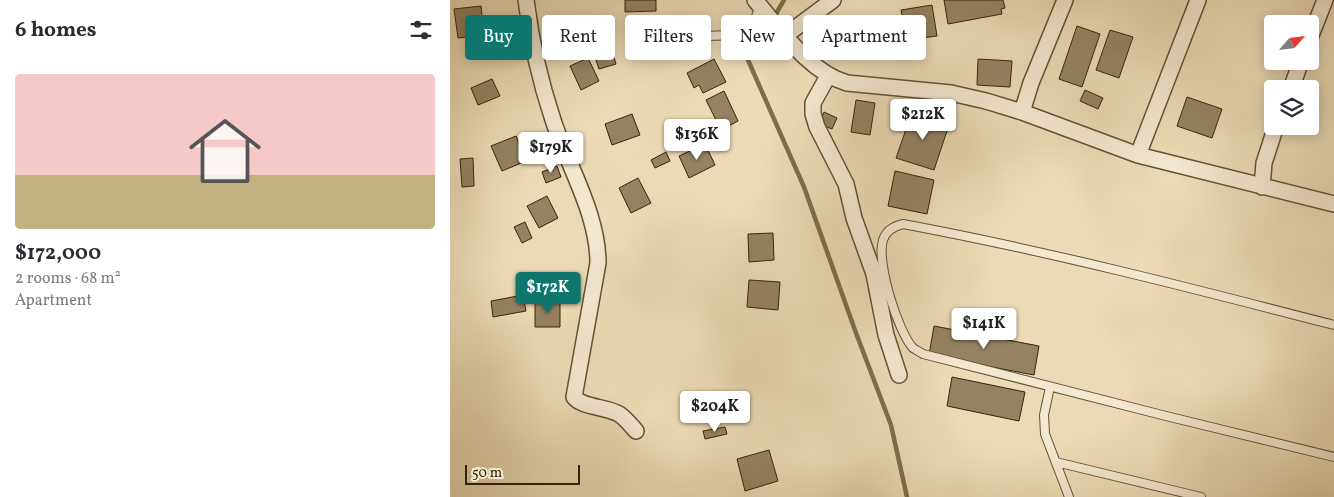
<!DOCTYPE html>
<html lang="en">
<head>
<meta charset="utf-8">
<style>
  :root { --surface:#fff; --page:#f7f7f7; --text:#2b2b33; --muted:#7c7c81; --accent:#0f766e }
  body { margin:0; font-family:Vollkorn,serif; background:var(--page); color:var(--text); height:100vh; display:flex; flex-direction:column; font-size:19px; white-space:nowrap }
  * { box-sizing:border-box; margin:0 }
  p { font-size:16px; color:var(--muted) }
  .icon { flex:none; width:28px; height:28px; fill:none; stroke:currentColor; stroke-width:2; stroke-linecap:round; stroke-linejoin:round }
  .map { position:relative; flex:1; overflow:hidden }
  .panel { display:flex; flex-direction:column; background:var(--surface); width:450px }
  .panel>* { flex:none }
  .banner { position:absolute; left:15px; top:15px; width:475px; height:45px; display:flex; gap:10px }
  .needle { width:32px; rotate:62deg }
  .controls { position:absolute; left:814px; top:15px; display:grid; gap:10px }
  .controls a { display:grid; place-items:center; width:55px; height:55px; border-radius:5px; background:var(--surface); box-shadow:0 2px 12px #0003; font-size:25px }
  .scale { position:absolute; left:15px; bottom:12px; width:115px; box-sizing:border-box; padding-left:5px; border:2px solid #382308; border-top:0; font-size:14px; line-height:18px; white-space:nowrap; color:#382308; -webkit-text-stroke:4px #f2e7cf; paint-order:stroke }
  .price { position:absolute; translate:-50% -42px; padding:0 11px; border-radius:5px; background:#fff; color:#222; font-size:16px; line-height:32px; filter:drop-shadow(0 1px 2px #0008) }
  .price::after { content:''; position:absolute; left:50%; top:30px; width:15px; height:11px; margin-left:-8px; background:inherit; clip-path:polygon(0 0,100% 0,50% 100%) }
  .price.on { background:var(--accent); color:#fff }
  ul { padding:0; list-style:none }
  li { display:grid; align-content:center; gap:10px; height:265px; padding:0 15px }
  li span { display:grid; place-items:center; height:155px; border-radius:5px; color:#555 }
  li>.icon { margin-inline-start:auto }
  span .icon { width:90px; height:90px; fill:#fffc; stroke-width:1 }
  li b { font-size:21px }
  h2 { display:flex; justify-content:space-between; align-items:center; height:60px; padding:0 15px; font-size:21px }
  .chip { padding:0 18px; border-radius:5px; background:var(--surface); box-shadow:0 2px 12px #0003; font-size:18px; line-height:45px }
  .chip.on { background:var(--accent); color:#fff }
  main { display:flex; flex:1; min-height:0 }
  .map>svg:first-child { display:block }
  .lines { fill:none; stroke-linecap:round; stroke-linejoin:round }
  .stream { stroke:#7f6c4c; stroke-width:4.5 }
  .building { fill:#958262; stroke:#382308 }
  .service-casing { stroke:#655133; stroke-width:10 }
  .minor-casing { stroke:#655133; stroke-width:18 }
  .service { stroke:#f2e7cf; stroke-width:8 }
  .minor { stroke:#f2e7cf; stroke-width:15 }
</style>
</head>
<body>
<main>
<section class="panel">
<h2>6 homes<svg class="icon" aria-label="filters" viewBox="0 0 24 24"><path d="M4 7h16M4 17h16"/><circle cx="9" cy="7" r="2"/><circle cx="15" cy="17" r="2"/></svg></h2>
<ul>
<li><span style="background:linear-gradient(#f6c9c9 65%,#c2b280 0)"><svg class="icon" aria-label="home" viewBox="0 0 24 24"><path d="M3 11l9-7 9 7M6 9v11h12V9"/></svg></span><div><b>$172,000</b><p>2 rooms · 68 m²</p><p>Apartment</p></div></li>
</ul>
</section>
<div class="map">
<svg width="884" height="497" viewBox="0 0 884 497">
  <rect width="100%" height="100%" fill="#ebdab5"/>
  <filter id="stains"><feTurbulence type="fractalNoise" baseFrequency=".004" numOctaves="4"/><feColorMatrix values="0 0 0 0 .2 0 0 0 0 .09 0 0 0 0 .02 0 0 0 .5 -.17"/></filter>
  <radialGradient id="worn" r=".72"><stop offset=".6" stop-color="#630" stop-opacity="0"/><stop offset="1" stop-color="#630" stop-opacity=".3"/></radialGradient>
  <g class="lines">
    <path class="stream" d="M324,17L334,0
      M320,23L298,60L354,187L406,333L441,425L457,497"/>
  </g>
  <path class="building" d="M175,0H206V11L175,12Z
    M494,0H553L555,8L551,9L552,14L498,24Z
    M482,5L487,36L456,40L451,10Z
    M31,6L34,35L8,38L4,9Z
    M121,17L125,39L104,42L101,20Z
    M393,21L405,42L376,58L364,38Z
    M627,26L650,34L632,87L609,79Z
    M660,30L683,37L669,78L646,70Z
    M161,48L166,64L149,69L144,54Z
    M138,58L149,81L131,90L120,66Z
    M264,59L276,82L253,93L249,85L244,88L237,73Z
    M528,59L562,61L560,87L527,85Z
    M42,79L50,96L28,105L21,88Z
    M635,90L653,98L648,109L630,101Z
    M274,91L288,121L271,130L256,100Z
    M737,97L772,109L762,138L727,126Z
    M406,100L425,103L420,135L401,132Z
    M374,112L387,118L382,129L369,124Z
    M462,112L499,125L484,170L446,158Z
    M182,114L190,135L162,145L155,124Z
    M66,136L76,161L52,171L41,146Z
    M255,144L265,165L239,178L229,156Z
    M216,152L220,161L205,168L201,160Z
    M23,158L24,186L12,187L10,159Z
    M107,166L111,177L96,183L92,172Z
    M445,171L484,180L477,214L438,206Z
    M188,178L201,203L181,213L169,188Z
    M97,196L108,218L89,228L77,206Z
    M75,222L82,238L72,243L64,227Z
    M323,233L324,260L299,262L298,234Z
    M299,280L330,282L328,310L297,307Z
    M73,295L76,311L43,317L41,301Z
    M85,300H110V327H85Z
    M484,326L589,346L584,375L479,355Z
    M502,377L575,392L569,421L497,406Z
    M275,427L277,434L255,439L253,431Z
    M319,450L328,481L295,491L287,459Z"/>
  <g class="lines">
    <g class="service-casing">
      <path id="service" d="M236,35C257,35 290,41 304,20C307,16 308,10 310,5
        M884,325C741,288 598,251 453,224C444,226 436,231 433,240C426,262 448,332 463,348C466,350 470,352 473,354L716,416L884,457
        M600,387L594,415L595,434L619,497
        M606,462L751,497"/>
    </g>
    <g class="minor-casing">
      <path id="minor" d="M76,0C81,41 90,81 103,120C118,166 148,214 148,263L124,397C131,407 157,407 169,414C175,418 181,425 186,431
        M305,0C331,30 359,72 397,83L501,93L536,101L572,112L688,155L884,204
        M336,35L383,0
        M860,38L875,0
        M378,76L363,103V114L367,127L396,184L404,218L424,274L436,335L449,375
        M841,89L851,61
        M572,112L581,83L615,0
        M688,155L748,0
        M812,187L814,163L826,126"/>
    </g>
    <use href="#service" class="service"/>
    <use href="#minor" class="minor"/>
  </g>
  <rect width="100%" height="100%" filter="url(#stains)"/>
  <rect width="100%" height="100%" fill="url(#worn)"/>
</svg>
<div class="controls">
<a><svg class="needle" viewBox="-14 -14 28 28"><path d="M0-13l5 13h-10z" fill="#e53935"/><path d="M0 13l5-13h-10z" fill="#7c7c81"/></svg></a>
<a><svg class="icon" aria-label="layers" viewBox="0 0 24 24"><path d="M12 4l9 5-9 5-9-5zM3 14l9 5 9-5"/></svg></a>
</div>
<div class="scale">50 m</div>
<b class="price" style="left:473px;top:141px">$212K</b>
<b class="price" style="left:247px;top:161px">$136K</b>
<b class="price" style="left:101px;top:174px">$179K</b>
<b class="price on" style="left:98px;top:314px">$172K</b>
<b class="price" style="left:534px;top:350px">$141K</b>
<b class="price" style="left:265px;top:433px">$204K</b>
<div class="banner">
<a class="chip on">Buy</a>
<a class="chip">Rent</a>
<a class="chip">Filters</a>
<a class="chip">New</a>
<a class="chip">Apartment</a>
</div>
</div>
</main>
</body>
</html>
